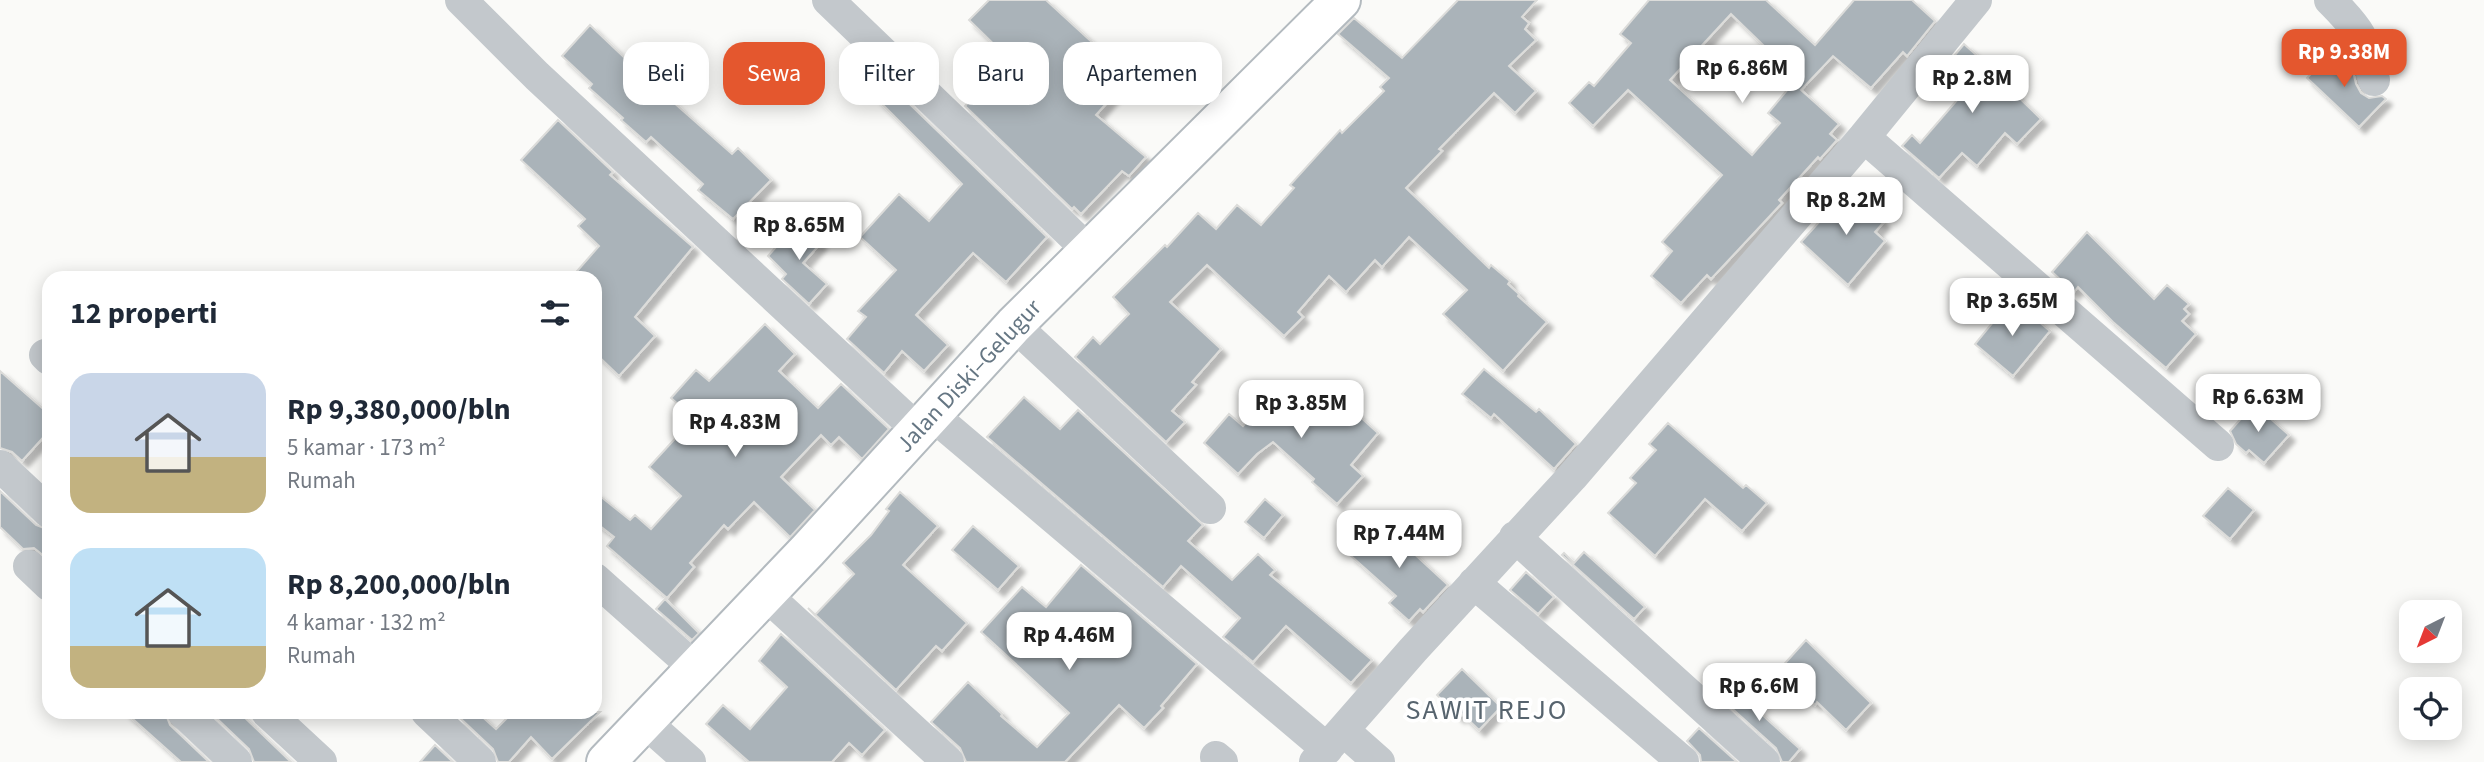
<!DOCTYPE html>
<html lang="id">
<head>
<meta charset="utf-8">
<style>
  :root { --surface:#fff; --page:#f6f6f7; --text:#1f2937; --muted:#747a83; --accent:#e4572e }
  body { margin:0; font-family:"Source Sans 3",sans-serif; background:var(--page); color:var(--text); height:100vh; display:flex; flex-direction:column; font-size:26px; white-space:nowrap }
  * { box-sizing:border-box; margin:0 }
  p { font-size:23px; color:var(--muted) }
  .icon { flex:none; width:38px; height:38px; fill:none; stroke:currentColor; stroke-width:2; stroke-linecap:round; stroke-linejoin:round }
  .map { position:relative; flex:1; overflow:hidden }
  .sheet { position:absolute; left:42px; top:271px; width:560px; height:448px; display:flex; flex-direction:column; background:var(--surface); border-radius:21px; box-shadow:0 4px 18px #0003 }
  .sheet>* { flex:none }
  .banner { position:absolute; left:623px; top:42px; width:665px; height:63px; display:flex; gap:14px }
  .needle { width:46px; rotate:222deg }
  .tools { position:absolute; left:2399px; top:600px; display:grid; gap:14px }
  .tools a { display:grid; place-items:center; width:63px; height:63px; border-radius:14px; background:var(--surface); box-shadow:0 4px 18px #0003; font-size:35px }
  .price { position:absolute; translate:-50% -60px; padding:0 16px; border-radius:14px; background:#fff; color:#222; font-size:23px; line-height:46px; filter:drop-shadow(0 2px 4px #0008) }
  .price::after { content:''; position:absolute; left:50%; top:42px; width:21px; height:16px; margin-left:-10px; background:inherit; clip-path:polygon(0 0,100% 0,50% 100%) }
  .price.selected { background:var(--accent); color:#fff }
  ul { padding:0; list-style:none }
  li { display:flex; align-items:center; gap:21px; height:175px; padding:0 28px }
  li span { display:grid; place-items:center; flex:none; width:196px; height:140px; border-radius:21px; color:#555 }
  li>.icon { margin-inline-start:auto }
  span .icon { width:84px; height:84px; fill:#fffc; stroke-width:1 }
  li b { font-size:30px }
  h2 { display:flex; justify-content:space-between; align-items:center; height:84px; padding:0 28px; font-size:30px }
  .pill { padding:0 24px; border-radius:21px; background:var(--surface); box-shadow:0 4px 18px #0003; font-size:24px; line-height:63px }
  .pill.selected { background:var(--accent); color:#fff }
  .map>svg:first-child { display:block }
  .building { fill:#aab3b9; stroke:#dcdcda; stroke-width:2; fill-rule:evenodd; filter:url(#shadow) }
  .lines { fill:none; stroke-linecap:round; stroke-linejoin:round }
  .secondary-casing { stroke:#b3babf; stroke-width:42 }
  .street { stroke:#c3c8cc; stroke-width:32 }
  .secondary { stroke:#fff; stroke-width:38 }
  .labels { text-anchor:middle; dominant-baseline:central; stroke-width:7; stroke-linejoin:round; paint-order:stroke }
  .street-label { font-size:24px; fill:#657683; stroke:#fff }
  .quarter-label { font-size:28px; letter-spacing:2px; fill:#57646e; stroke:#fff }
</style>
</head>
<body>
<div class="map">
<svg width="2484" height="762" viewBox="0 0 2484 762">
  <defs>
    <filter id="shadow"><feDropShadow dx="6" dy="6" stdDeviation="2" flood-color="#0004"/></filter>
  </defs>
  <rect width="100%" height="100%" fill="#fafaf8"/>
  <path class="building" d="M989,0H1046L1130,77L1096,115L1146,157L1129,176L1122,171L1081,214L1074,207L1072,209L965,106L1009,59L969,20Z
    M1458,0H1537L1522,17L1529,23L1525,29L1536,40L1509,66L1536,91L1515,113L1494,93L1439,149L1442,151L1406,188L1489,268L1491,265L1510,281L1508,284L1519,294L1518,296L1547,322L1503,371L1443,314L1467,290L1409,237L1382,267L1375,260L1346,292L1329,276L1298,312L1303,317L1284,336L1207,265L1170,302L1221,349L1192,382L1196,385L1172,411L1185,422L1166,442L1075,357L1093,337L1100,344L1129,314L1113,297L1165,245L1167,247L1198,213L1216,229L1237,205L1261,225L1294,188L1290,185L1340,130L1342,133L1384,91L1380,87L1389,78L1338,34L1354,18L1402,58Z
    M1649,0H1766L1815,45L1854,0H1912L1935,21L1907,56L1903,52L1871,88L1833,56L1801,90L1839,124L1830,134L1837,140L1820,159L1818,157L1779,200L1782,203L1711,279L1707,275L1681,303L1651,276L1672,251L1662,242L1722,175L1628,90L1593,126L1569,103L1589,82L1594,86L1631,43L1620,34ZM1731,14L1791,72L1781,83L1788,89L1768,113L1780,123L1752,155L1670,80Z
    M590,25L647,79L732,154L738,148L771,180L733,219L698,190L703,184L651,137L646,142L621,120L623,118L589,88L592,84L562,56Z
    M1964,44L2012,87L2010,89L2041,119L2017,144L2005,133L1977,166L1962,153L1939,178L1902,146L1912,135L1920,143L1958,99L1935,79Z
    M2333,50L2352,68L2356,84L2361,93L2369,98L2382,96L2386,99L2359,127L2307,78Z
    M890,85L1047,237L1006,282L973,253L916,315L948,345L924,371L902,351L884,373L847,339L866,317L858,311L896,270L860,237L899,194L929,221L962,184L876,98Z
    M558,120L613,172L610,175L693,247L635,317L655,336L619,376L595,353V278H571L599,246L578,226L585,219L521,160Z
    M1848,190L1884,222L1875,232L1885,241L1848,285L1801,242Z
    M798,222L821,243L803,263L827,284L809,304L782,279L786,274L768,256Z
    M2087,232L2154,299L2167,285L2189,304L2184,309L2189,314L2182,321L2196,334L2166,368L2113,322L2078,287L2074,292L2052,272Z
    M2012,299L2050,331L2013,376L1975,344Z
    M765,324L795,354L779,371L818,408L841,384L889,429L862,459L839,437L831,445L821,435L781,477L815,510L792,535L790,537L754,502L728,529L724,525L690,563L694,567L667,598L607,546L614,537L595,522V492L630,520L635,515L651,529L681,496L649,467L694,418L671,398L696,370L709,381Z
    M1484,369L1536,412L1539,409L1576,444L1554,469L1494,414L1491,418L1462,394Z
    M0,371L49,414V431L22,461L12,452L0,448Z
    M1324,384L1378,433L1351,465L1363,476L1337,504L1312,482L1314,479L1273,442L1257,454L1238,474L1204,443L1229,414L1243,426L1270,397L1293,418Z
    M1024,397L1060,429L1078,410L1203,525L1188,541L1232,580L1258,554L1275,570L1270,575L1372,660L1351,683L1286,626L1253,662L1223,637L1240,618L1181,566L1163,587L987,437Z
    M2254,404L2289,435L2264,463L2249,450L2246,453L2236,444L2230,431Z
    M1668,423L1743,488L1746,485L1767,503L1742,531L1705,499L1655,556L1608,513L1636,483L1630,478L1656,450L1649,444Z
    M2228,488L2254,510L2230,539L2203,516Z
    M0,491L36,525L49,530V560L34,548L23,549L0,527Z
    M900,492L938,526L903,565L967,623L942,651L936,646L896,690L808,608L815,615L854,574L843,563L871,535L889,511L886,509Z
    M1265,499L1283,515L1264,538L1245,522Z
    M1385,516L1403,532L1397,538L1448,585L1423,612L1420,609L1409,621L1389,603L1396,596L1350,555Z
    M973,526L1019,566L998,590L952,550Z
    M1584,552L1645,607L1634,619L1562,555L1564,553L1574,563Z
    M1081,565L1197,664L1161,706L1163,708L1144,728L1119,705L1065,762H966L960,748L931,722L968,682L1002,714L1001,716L1037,747L1069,713L981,632L1022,587L1046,607Z
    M1526,572L1554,597L1538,614L1510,590Z
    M665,599L699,633L692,640L656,609Z
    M781,634L885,730L862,755L849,743L832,762H749L706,724L723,705L750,729L787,687L759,661Z
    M1806,640L1871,703L1846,730L1817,702L1815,705L1778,671Z
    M1462,669L1501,707L1479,730L1462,714L1459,717L1437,695Z
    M1726,682L1800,749L1789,762H1782L1776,748L1716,694Z
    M125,712H165L170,725L209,762H181Z
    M210,712H239L291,762H254L249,749Z
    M463,712H477L496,729L510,715L507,712H600L552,759L531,737L509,762H498L493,749L459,717Z
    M1699,728L1737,762H1701L1700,755L1687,741Z
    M435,745L453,762H420Z"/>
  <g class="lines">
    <g class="secondary-casing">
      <path id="secondary" d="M606,762L808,550L1014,325L1341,0"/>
    </g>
    <path class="street" d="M461,0L537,76L918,430
      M828,0L1088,250
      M2330,0C2360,30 2365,38 2374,80
      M1864,137L2218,445
      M1014,325L1210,508
      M45,355L49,359
      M931,414L1327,749
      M0,466L49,512
      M1515,537L1764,762
      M29,566L49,585
      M595,579L695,668
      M1474,583L1683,762
      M765,594L948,762
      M183,712L236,762
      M267,712L321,762
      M427,712L480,762
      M645,722L690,762
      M1344,731L1379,762
      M1216,757L1222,762
      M1315,762L1413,650L1572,477L1864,137L1976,0"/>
    <use href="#secondary" class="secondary"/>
  </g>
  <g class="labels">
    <g class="street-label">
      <text transform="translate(969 376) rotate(-47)">Jalan Diski–Gelugur</text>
    </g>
    <g class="quarter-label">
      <text x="1487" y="710">SAWIT REJO</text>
    </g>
  </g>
</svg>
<div class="tools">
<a><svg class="needle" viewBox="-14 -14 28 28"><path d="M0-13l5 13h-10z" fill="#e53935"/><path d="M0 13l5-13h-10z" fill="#747a83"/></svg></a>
<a><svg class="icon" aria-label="locate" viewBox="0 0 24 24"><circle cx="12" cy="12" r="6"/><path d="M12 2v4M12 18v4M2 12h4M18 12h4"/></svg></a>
</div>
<b class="price selected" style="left:2344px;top:89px">Rp 9.38M</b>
<b class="price" style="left:1742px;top:105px">Rp 6.86M</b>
<b class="price" style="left:1972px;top:115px">Rp 2.8M</b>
<b class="price" style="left:1846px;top:237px">Rp 8.2M</b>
<b class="price" style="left:799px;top:262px">Rp 8.65M</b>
<b class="price" style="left:2012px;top:338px">Rp 3.65M</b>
<b class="price" style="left:2258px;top:434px">Rp 6.63M</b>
<b class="price" style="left:1301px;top:440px">Rp 3.85M</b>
<b class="price" style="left:735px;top:459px">Rp 4.83M</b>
<b class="price" style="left:1399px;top:570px">Rp 7.44M</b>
<b class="price" style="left:1069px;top:672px">Rp 4.46M</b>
<b class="price" style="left:1759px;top:723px">Rp 6.6M</b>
<div class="banner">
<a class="pill">Beli</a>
<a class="pill selected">Sewa</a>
<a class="pill">Filter</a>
<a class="pill">Baru</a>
<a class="pill">Apartemen</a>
</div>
<section class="sheet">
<h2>12 properti<svg class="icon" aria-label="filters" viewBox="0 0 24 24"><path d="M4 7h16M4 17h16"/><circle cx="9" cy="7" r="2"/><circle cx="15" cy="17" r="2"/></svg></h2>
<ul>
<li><span style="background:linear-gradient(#c9d6e8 60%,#c2b280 0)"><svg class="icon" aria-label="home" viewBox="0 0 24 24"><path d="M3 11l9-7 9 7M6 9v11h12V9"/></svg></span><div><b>Rp 9,380,000/bln</b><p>5 kamar · 173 m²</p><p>Rumah</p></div></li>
<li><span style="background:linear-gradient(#bfe0f5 70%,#c2b280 0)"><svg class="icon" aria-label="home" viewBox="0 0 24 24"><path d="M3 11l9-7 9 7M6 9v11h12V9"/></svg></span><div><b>Rp 8,200,000/bln</b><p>4 kamar · 132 m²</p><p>Rumah</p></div></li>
</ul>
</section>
</div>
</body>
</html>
